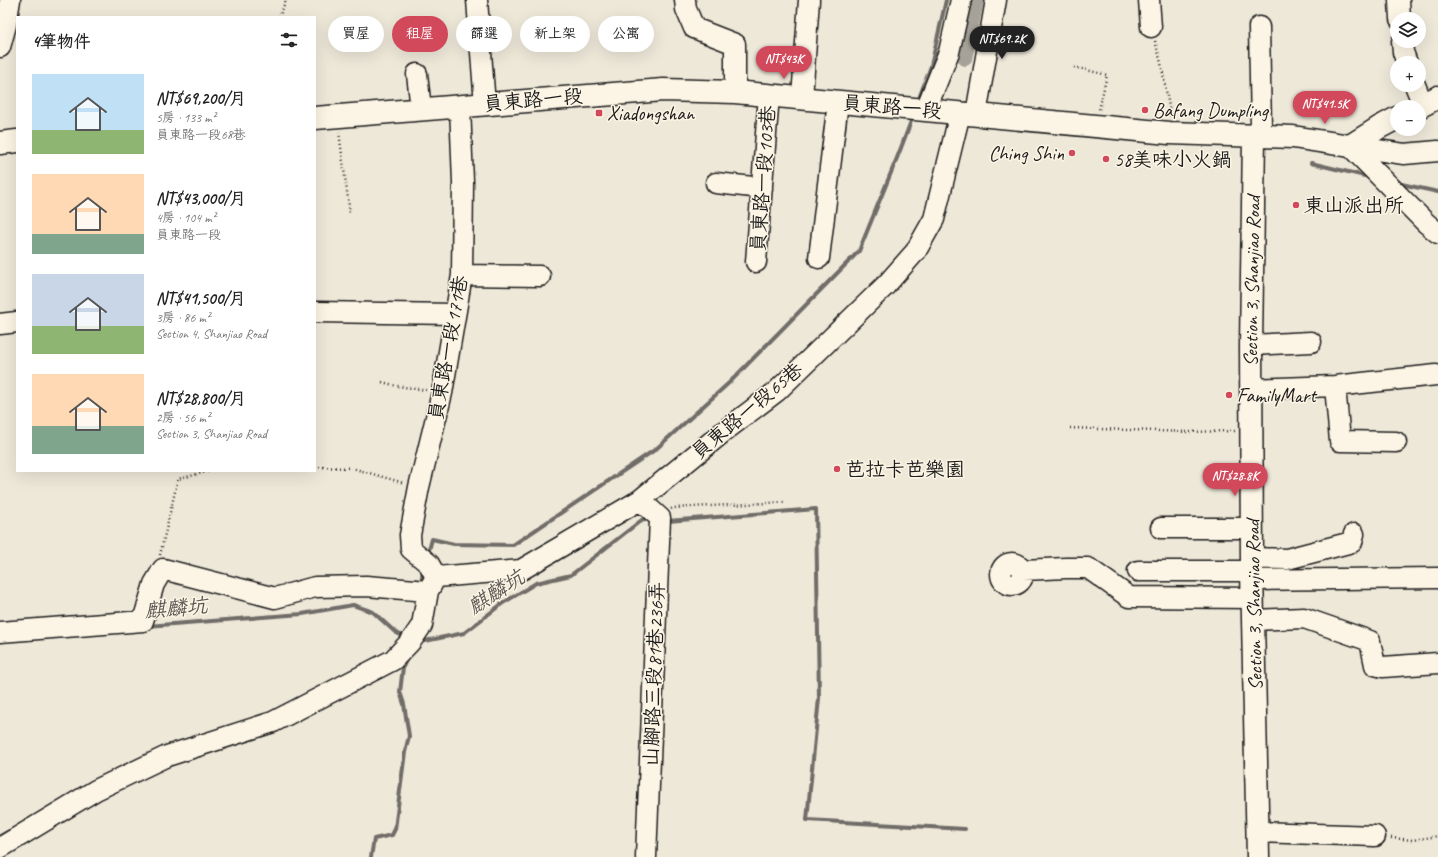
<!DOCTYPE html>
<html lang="zh-TW">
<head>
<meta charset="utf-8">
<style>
  :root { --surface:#fff; --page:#f6f6f6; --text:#222; --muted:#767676; --accent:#d1495b }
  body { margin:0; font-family:Caveat,"LXGW WenKai TC",sans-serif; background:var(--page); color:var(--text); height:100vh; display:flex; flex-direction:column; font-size:15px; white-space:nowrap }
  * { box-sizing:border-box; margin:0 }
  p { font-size:13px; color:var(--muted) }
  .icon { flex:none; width:22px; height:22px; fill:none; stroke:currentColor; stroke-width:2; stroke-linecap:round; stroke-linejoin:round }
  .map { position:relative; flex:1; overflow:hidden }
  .side { position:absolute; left:16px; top:16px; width:300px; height:456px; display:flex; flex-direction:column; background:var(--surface); border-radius:0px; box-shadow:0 4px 16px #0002 }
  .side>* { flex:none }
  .top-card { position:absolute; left:328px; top:16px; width:380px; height:36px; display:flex; gap:8px }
  .fabs { position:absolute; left:1390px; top:12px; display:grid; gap:8px }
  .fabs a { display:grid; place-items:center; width:36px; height:36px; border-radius:50%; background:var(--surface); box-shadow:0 4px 16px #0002; font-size:20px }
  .price { position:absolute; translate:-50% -34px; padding:0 9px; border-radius:14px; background:var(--accent); color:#fff; font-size:13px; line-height:26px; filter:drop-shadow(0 1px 2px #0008) }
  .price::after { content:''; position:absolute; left:50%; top:24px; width:12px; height:9px; margin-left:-6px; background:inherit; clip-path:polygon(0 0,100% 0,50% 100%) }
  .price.on { background:#222; color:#fff }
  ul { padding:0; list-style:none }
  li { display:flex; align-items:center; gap:12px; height:100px; padding:0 16px }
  li span { display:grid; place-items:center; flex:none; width:112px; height:80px; border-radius:0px; color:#555 }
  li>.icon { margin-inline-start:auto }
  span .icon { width:48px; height:48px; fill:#fffc; stroke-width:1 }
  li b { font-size:17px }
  h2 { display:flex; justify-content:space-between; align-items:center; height:48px; padding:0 16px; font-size:17px }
  .chip { padding:0 14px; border-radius:18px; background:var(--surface); box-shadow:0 4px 16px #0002; font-size:14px; line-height:36px }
  .chip.on { background:var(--accent); color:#fff }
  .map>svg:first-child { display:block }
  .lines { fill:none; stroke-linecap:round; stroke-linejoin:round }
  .stream { stroke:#6f6c67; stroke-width:4 }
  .canal { stroke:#a7a299; stroke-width:14 }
  .minor-casing { stroke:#1c1c1c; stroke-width:23 }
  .major-casing { stroke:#1c1c1c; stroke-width:25 }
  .path { stroke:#1c1c1c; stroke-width:2.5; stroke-dasharray:1 3; stroke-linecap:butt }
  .minor { stroke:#fcf5e5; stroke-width:20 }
  .major { stroke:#fcf5e5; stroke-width:22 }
  .poi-dot { fill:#d1495b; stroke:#fcf5e5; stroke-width:1.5 }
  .labels { text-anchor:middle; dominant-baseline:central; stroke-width:3; stroke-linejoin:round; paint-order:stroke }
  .street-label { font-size:20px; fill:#1c1c1c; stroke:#fcf5e5 }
  .poi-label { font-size:20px; fill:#1c1c1c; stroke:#fcf5e5; text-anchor:start }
  .water-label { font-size:21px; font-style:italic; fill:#5b5854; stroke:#fcf5e5 }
</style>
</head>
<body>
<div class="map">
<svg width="1438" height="857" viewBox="0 0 1438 857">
  <rect width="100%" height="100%" fill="#eee8d9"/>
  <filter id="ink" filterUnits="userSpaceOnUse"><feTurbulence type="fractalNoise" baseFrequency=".025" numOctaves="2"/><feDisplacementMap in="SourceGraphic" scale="8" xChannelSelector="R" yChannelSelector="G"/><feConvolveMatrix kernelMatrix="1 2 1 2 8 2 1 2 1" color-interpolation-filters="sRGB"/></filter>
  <g filter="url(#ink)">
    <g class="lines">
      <path class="stream" d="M917,104L931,66L946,0
        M1311,163L1369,177
        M1397,183L1438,192
        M668,521L816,509L819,698L807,820L965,829
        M428,554L432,539L454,544L513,545L656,449L731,381L859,251L899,153L913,116
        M421,585L423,569
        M147,626L302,614L353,605L373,612L395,632L406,638
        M419,640L425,641L464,633L503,603L536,583L571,575L643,519L651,520
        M0,836L9,831
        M371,857L374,839L392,835L395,829L405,752L409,736L404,704L400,692L403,667L407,658"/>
      <path class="canal" d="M965,59L977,0"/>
      <g class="minor-casing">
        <path id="minor" d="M477,0L485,105
          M685,0L686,9L694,28L735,44V92
          M1149,0L1151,27
          M1399,0L1400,19
          M1402,41L1403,52L1407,63
          M0,47L6,25L10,0
          M417,74L421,109
          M1415,85L1423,105
          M802,98L809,0
          M926,109L949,52L961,0
          M976,114L996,0
          M1254,136L1261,127L1259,27
          M1350,146L1426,223L1438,233
          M1350,146L1404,154L1438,151
          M716,183L762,188
          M819,258L838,102
          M756,262L769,95
          M462,275L540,276
          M315,312L455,314
          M0,324L17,322
          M1251,345L1311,342
          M1335,386L1340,441L1396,442
          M1251,389L1335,386L1436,375
          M640,500L660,518L646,857
          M1161,528H1252
          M1252,558L1287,559L1352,542L1354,534
          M1001 574a11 11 0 1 1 22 0a11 11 0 1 1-22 0Z
          M1023,570L1066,568H1088L1129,597L1253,598
          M1138,571H1252
          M436,577L429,564L411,549L410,535L419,487L442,393L462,275L463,182L460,106
          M1252,580L1438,578
          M1254,620L1304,618L1370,641L1375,665L1383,667L1438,663
          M0,632L143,621L154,584L163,569L275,598L315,587L366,586L428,591
          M1258,832L1375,836
          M0,848L96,790L167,756L273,722L393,660L411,641L422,625L428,591L436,577L521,570L640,500L727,429L777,391L886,285L916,251L934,219L960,113"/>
      </g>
      <g class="major-casing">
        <path id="major" d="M1419,107L1438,97
          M315,118L663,90L735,92L1169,133L1293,137L1350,146L1380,127L1397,118
          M1254,136L1251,345L1252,571L1258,857
          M0,143L17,141"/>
      </g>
      <path class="path" d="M279,17L286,0
        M1155,41L1161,63L1171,117
        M1074,67L1107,75L1099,110
        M339,132L350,214
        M382,382L397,386L426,390
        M1070,428L1187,432L1236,431
        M315,467L352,468L404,483
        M671,509L673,508L785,502
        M160,555L178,479L210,471
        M1391,838L1413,840L1438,836"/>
      <use href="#minor" class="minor"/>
      <use href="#major" class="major"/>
    </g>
  </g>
  <g class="poi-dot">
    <circle cx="1145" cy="110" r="4"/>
    <rect x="595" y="109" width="8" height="8" rx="2"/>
    <circle cx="1072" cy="153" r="4"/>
    <circle cx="1106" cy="159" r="4"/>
    <circle cx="1296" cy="205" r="4"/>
    <circle cx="1229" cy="395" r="4"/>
    <circle cx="837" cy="469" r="4"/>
  </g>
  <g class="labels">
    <g class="street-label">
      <text transform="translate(533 100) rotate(-5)">員東路一段</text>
      <text transform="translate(892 107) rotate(5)">員東路一段</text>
      <text transform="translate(763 179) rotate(-86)">員東路一段103巷</text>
      <text transform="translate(1252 281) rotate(-89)">Section 3, Shanjiao Road</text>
      <text transform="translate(448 348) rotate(-80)">員東路一段171巷</text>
      <text transform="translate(747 411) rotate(-40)">員東路一段65巷</text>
      <text transform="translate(1254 605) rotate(-91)">Section 3, Shanjiao Road</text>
      <text transform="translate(654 674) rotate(-88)">山腳路三段81巷236弄</text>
    </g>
    <g class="poi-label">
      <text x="1153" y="110">Bafang Dumpling</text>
      <text x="607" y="113">Xiadongshan</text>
      <text x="1064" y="153" text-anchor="end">Ching Shin</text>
      <text x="1114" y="159">58美味小火鍋</text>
      <text x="1304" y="205">東山派出所</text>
      <text x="1237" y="395">FamilyMart</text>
      <text x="845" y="469">芭拉卡芭樂園</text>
    </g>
    <g class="water-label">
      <text transform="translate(496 592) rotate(-33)">麒麟坑</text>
      <text transform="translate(176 608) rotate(-5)">麒麟坑</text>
    </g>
  </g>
</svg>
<div class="fabs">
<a><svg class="icon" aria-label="layers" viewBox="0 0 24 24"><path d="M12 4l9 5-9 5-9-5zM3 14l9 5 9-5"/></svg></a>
<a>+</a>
<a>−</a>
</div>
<b class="price on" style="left:1002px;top:60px">NT$69.2K</b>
<b class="price" style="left:784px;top:80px">NT$43K</b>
<b class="price" style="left:1325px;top:125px">NT$41.5K</b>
<b class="price" style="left:1235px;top:497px">NT$28.8K</b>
<div class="top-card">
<a class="chip">買屋</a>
<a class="chip on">租屋</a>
<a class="chip">篩選</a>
<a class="chip">新上架</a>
<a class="chip">公寓</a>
</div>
<section class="side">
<h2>4筆物件<svg class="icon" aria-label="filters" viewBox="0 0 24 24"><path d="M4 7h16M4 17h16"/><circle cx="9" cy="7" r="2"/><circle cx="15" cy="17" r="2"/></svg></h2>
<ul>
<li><span style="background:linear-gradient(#bfe0f5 70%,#8fb573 0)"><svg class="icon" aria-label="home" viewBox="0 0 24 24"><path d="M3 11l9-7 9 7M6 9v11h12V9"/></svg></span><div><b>NT$69,200/月</b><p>5房 · 133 m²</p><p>員東路一段68巷</p></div></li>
<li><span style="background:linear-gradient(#ffd9b3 75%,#7fa58c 0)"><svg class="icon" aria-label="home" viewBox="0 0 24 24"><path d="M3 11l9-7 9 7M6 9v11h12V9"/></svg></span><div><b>NT$43,000/月</b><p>4房 · 104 m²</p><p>員東路一段</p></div></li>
<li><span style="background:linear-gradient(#c9d6e8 65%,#8fb573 0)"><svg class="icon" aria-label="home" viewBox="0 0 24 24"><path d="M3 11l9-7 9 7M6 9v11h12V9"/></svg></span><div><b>NT$41,500/月</b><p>3房 · 86 m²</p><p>Section 4, Shanjiao Road</p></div></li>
<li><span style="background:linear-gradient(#ffd9b3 65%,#7fa58c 0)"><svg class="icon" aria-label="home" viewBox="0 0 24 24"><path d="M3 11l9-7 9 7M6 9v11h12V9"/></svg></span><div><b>NT$28,800/月</b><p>2房 · 56 m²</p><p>Section 3, Shanjiao Road</p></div></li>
</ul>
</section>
</div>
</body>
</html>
